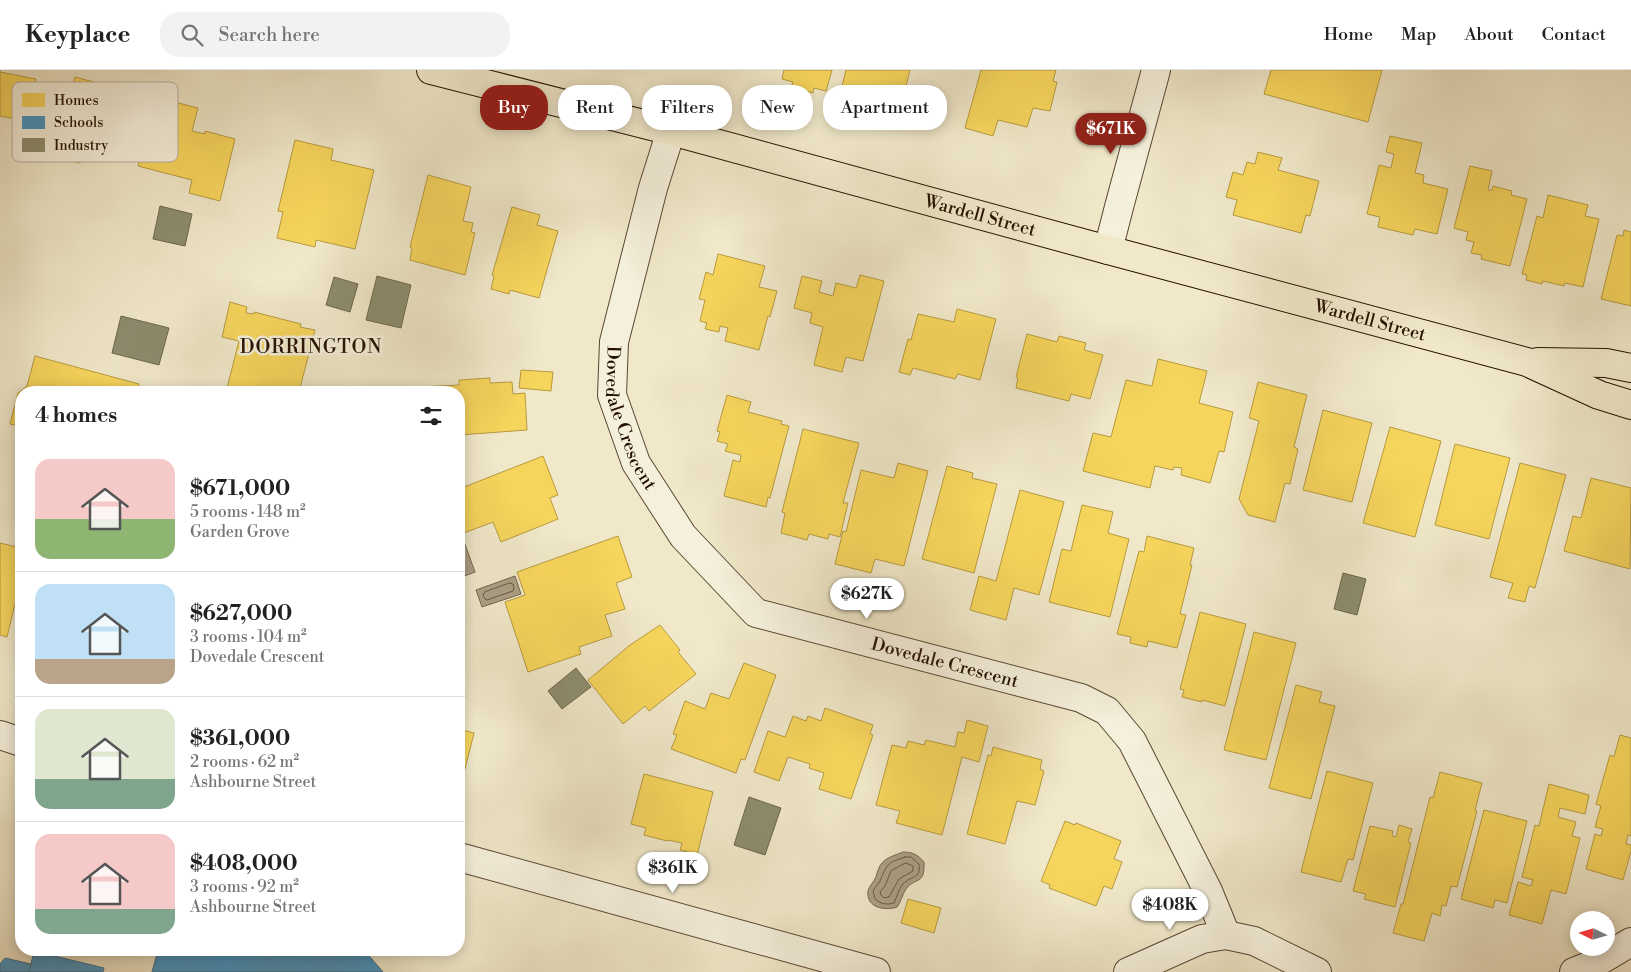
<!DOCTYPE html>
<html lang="en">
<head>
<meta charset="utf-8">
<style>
  :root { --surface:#fff; --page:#f2f2f2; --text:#222; --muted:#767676; --line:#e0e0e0; --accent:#8f2418 }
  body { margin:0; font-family:"Libre Bodoni",serif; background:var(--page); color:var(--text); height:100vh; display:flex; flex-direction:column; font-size:19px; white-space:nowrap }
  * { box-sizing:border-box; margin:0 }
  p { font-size:16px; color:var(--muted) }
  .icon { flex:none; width:28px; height:28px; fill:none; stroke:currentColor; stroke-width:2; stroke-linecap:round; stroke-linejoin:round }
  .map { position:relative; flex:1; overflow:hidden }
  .drawer { position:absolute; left:15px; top:316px; width:450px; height:570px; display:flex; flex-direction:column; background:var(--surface); border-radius:20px; box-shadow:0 2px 12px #0003 }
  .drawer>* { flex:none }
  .top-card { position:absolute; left:480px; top:15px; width:475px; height:45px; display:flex; gap:10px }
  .needle { width:32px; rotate:275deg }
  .tools { position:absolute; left:1570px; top:841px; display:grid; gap:10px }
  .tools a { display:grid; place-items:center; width:45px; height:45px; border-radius:50%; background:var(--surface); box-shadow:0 2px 12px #0003; font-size:25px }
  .price { position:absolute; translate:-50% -42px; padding:0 11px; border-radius:18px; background:#fff; color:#222; font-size:16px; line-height:32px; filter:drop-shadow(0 1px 2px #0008) }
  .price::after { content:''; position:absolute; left:50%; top:30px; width:15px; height:11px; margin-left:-8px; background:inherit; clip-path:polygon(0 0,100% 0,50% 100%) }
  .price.active { background:var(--accent); color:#fff }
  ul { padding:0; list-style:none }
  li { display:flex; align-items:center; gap:15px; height:125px; padding:0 20px }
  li+li { border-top:1px solid var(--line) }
  li span { display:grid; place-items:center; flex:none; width:140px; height:100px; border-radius:15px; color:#555 }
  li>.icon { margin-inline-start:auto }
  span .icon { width:60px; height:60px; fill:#fffc; stroke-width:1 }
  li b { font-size:21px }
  h2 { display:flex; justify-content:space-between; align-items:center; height:60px; padding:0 20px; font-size:21px }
  .pill { padding:0 18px; border-radius:20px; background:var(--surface); box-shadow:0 2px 12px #0003; font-size:18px; line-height:45px }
  .pill.active { background:var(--accent); color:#fff }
  header { display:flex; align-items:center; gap:30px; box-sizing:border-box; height:70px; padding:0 25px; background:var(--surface); border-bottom:1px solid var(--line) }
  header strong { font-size:24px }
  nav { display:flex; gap:28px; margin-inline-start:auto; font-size:18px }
  .search { width:350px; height:45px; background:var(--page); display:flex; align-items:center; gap:12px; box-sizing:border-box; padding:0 18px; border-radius:20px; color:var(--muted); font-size:19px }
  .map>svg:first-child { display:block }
  .water { fill:#ab9f85; stroke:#756650 }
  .homes { fill:#f6d55c; stroke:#b79a40 }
  .schools { fill:#4393c3; stroke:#3a6c88 }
  .industry { fill:#8c8c6e; stroke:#6d674d }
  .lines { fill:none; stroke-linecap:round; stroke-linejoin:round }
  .shore { stroke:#685842; stroke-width:1 }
  .minor-casing { stroke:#584732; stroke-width:30 }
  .trunk-casing { stroke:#251100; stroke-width:30 }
  .minor { stroke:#f5f0dc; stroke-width:28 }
  .trunk { stroke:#f0e8c9; stroke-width:28 }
  .labels { text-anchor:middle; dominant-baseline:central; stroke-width:5; stroke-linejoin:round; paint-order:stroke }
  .street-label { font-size:18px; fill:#251100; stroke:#f5f0dc }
  .neighbourhood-label { font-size:19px; letter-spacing:1px; fill:#251100; stroke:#f5f0dc }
  .key { fill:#f5f0dc; stroke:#b7ad9a; stroke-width:1 }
  .key-label { font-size:14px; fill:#251100 }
</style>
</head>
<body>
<header>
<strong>Keyplace</strong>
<div class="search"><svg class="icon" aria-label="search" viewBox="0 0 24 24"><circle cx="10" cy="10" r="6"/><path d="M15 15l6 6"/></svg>Search here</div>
<nav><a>Home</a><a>Map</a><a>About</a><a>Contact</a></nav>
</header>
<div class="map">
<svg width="1631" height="902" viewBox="0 0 1631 902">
  <rect width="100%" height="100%" fill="#f0e8c9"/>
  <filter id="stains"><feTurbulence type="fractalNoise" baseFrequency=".004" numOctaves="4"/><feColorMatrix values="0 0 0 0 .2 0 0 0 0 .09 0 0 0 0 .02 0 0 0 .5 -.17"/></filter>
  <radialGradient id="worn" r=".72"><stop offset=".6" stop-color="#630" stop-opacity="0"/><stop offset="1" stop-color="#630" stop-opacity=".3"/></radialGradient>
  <path class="water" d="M459,458L475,502L459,508Z
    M515,506L521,524L482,537L476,520Z
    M903,782C913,782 918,785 924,792C925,816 916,806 906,819C902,825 901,832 897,837C885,841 866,838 868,821C869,816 874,812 876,807C877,803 879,796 882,793C887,787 896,785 903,782Z"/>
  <path class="homes" d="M0,0V2L36,9L25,51L0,46Z
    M784,0H832L826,21L814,18L813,23L791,17L793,12L782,9Z
    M846,0H910L900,40L840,24Z
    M981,0H1056L1053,11L1057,12L1050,41L1033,38L1027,57L998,50L993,66L965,58Z
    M1271,0H1382L1368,52L1264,24Z
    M75,7L105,15L101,36L135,45L125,87L83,76L80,93L54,86Z
    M155,27L198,38L192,61L205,64V61L235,69L220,131L189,123L192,110L138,96Z
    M836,30L863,37L857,57L831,50Z
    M1390,66L1422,73L1415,103L1424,105L1423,113L1448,119L1437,164L1415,159L1413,165L1378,157L1380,147L1367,144L1379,95L1391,98L1394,84L1386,82Z
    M295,70L333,79L331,90L374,100L355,179L316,170L315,177L277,168L283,142L278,141Z
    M1258,82L1282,88L1278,100L1319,111L1310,146L1306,145L1301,163L1233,145L1237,130L1226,127L1233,102L1243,105L1247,92L1255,94Z
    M1470,96L1492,101L1488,120H1492L1493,116L1512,121L1511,125L1527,129L1510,196L1481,189L1482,185L1471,183L1474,172L1466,170L1468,162L1454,158Z
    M428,105L471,117L463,151L473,153L471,162L475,163L465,205L410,190L412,178L410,177Z
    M1548,125L1588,135L1585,146L1599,149L1583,217L1565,213L1564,216L1543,211L1542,214L1526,210L1527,205L1522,204L1537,146L1543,148Z
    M512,137L540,145L537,155L558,161L539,228L510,220L509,224L491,219L494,206L492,205Z
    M1624,160L1631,162V236L1601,229L1617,165L1623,166Z
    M718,184L765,196L759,217L777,221L770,247L768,246L759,280L725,271L728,258L720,256L719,262L705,259L707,253L700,251L705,230L699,229L706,202L713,205Z
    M860,205L884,211L863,291L846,287L842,302L814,295L823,257L810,253L812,243L794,238L802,206L822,211L819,222L833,226L836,213L856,218Z
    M230,232L247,237L246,243L254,244V242L301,254L300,257L315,260L299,322L283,319L282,322H226L239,271L222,267Z
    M957,239L996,249L980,310L958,304L955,309L913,298L910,305L899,302L908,269L911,270L918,244L954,252Z
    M1027,264L1057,272L1059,266L1086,273L1084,280L1103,285L1090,329L1071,324L1069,331L1016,318L1018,308L1016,307Z
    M35,286L139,314L137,322H21V356L10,354L18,323L27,316Z
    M1158,289L1207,301L1199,333L1233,342L1224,382L1219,381L1210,413L1181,405L1182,398L1174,397L1173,400L1155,396L1150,418L1083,401L1093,363L1111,367L1126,310L1152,316Z
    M521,300L553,302L551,321L519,318Z
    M490,308V313L512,312L513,324L525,323L527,360L459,365V322H421L420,317L459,315V310Z
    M1258,312L1307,325L1294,377L1298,379L1290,414L1285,413L1275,452L1248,445L1239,429L1259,351L1249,348Z
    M727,325L751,332L748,342L782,351L781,354L789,356L770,428L768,427L766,437L724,426L733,390L740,392L741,385L725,381L728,374L717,371L720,362L717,361Z
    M1323,340L1372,353L1352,432L1303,420Z
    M21,357V373L18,372Z
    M1390,357L1441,371L1415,467L1363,453Z
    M803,359L859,373L843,433H848L840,467L829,464L828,469L809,464L807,470L781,463L785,443L782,442Z
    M1455,374L1510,388L1489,469L1435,455Z
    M543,386L558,425L550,428L558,449L501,472L493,452L464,463L459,451V419Z
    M898,393L928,401L904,496L875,489L871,503L835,494L843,461L846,462L861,400L894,408Z
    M1520,393L1566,405L1535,518L1529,516L1525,532L1508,528L1513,513L1490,507Z
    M947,396L973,403L972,408L997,414L974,503L922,489Z
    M1591,408L1631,418L1630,499L1564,481L1573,446L1581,448Z
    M1020,420L1064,432L1039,525L1014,518L1006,550L970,540L979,506L996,511Z
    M1082,435L1113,442L1108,463L1129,469L1110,547L1049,532L1062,479L1071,481Z
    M618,466L632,507L616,513L625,539L605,545L612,566L579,577L581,584L528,602L505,532L525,525L517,502Z
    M1147,466L1194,478L1190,495H1192L1180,544L1186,545L1177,578L1148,571L1147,577L1130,573L1131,567L1117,564L1139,481L1144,482Z
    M0,473L21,478L18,493L21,494V509L7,567L0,565Z
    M1200,542L1246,554L1225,636L1202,630V632L1182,627L1184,620L1180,619Z
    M660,555L680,580L678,582L696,604L649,641L645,636L623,654L588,610L630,575Z
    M21,562V582L17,581Z
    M1254,562L1296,573L1266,690L1224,680Z
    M744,593L776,605L745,690L741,689L736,703L671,679L677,665L673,664L685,631L705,639L711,623L729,629Z
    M1296,615L1322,622L1319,632L1335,636L1311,729L1269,718Z
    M825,638L873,655L870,664L873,665L851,729L819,719L824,703L809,698L810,694L788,687L779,711L754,702L768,661L785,667L793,646L806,651L808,646L821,651Z
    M967,650L988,656L979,692L962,687L942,765L896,753L900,741L876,735L892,675L906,678L908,671L924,675L926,670L955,677L958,662L964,663Z
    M459,659L474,663L464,703L459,702Z
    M1620,665L1631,668V766L1628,765L1626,774L1631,775V781L1623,810L1586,799L1595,764L1601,766L1603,759L1595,757L1601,736L1596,734L1610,685L1614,687Z
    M993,677L1042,690L1040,699L1044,701L1035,735L1017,731L1005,774L967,764L988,685L991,686Z
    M1327,701L1373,713L1353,790L1348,789L1341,812L1301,802Z
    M1440,702L1482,713L1475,740L1477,741L1457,817L1451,816L1446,836L1442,835L1440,846L1432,843L1424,871L1393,863L1401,834H1403L1430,727L1433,728Z
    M644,704L713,722L697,785L680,780L682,773L668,770L667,771L644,765L646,758L631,754Z
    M1549,714L1589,725L1585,744L1560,738L1558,747L1576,752L1572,766L1580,768L1566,824L1551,820L1542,854L1509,845L1518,812L1531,816L1533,810L1522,807L1535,755L1539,756Z
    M1484,740L1527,751L1507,833L1495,830L1493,838L1461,829Z
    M1065,751L1075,755L1076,753L1121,771L1114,789L1122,792L1112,819L1104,816L1096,836L1049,818L1050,815L1041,811Z
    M1399,755L1412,759L1408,772L1411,773L1395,837L1364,829L1366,824L1353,821L1370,756L1393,761L1392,766L1396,767Z
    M908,829L941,838L934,863L901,853Z"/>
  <path class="schools" d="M158,880H364L383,902H152Z
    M34,881L104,898L103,902H29Z
    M5,888L31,894L29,902H0V894Z"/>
  <path class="industry" d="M160,136L192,144L185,176L153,169Z
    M377,206L411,215L401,258L366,250Z
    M334,207L358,214L350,242L326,235Z
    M121,246L169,258L159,295L112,283Z
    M1343,503L1366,509L1357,545L1334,539Z
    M576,598L591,617L562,639L548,621Z
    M749,727L781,738L765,785L734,775Z"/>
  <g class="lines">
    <path class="shore" d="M510,513L513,514L514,518L513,521L487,530L485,529L483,525L485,522Z
      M905,787H911L919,794C921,810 911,805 903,814C898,820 897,827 894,833C886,835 881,834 875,829L873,821C875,817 878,815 880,811C887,794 887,793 905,787Z
      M906,793L913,796V801L899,809L889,827L884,828L881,825L880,822L885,816L891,801Z"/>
    <g class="minor-casing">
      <g id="minor">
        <path id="s1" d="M671,61L653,118L614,272L612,325L636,393L683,466L756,543L1081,628L1107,641L1132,671L1208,821L1226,865L1254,871L1317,902"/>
        <path d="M1108,180L1119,137L1156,0"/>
        <path d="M0,665L21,672"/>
        <path d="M459,787L876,902"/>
        <path d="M1128,902L1202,869L1226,865"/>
        <path d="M1574,902L1594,894L1631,872"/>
      </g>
    </g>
    <g class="trunk-casing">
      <g id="trunk">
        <path id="s2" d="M431,0L671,61L1108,180L1527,292L1599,325L1631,335"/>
        <path d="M1538,292L1606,293L1631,298"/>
      </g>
    </g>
    <use href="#minor" class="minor"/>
    <use href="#trunk" class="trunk"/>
  </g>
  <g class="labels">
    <g class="street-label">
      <text stroke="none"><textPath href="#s2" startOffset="568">Wardell Street</textPath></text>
      <text stroke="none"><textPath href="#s2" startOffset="972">Wardell Street</textPath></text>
      <text stroke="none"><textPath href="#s1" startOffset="298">Dovedale Crescent</textPath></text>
      <text stroke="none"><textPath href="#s1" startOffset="732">Dovedale Crescent</textPath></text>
    </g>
    <g class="neighbourhood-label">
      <text x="311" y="277">DORRINGTON</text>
    </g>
  </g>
  <rect x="12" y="12" width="166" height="80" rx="8" class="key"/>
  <rect x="22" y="23" width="23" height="14" fill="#f6d55c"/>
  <rect x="22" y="46" width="23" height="13" fill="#4393c3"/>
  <rect x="22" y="68" width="23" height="14" fill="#8c8c6e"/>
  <g class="key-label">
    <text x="54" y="35">Homes</text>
    <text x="54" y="57">Schools</text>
    <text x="54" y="80">Industry</text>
  </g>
  <rect width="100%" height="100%" filter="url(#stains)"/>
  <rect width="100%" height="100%" fill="url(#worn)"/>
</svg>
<div class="tools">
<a><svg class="needle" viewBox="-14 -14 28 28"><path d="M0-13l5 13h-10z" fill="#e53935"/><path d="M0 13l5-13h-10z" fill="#767676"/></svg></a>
</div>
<b class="price active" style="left:1111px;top:85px">$671K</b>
<b class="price" style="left:867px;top:550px">$627K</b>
<b class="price" style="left:673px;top:824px">$361K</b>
<b class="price" style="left:1170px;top:861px">$408K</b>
<div class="top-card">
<a class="pill active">Buy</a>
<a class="pill">Rent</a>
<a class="pill">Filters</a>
<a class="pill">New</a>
<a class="pill">Apartment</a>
</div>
<section class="drawer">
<h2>4 homes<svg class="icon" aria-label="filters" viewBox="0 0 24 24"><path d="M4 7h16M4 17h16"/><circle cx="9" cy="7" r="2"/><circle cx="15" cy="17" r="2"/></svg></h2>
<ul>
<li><span style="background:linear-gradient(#f6c9c9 60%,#8fb573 0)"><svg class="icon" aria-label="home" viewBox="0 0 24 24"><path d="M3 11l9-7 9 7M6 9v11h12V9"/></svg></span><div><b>$671,000</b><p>5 rooms · 148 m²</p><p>Garden Grove</p></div></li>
<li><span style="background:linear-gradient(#bfe0f5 75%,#b9a48a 0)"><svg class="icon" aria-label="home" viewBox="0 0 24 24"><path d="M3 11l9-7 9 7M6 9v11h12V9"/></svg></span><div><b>$627,000</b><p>3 rooms · 104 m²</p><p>Dovedale Crescent</p></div></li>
<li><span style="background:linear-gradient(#dfe7d0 70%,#7fa58c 0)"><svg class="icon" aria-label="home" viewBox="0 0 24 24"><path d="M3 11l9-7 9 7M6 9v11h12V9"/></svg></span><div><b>$361,000</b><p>2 rooms · 62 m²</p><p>Ashbourne Street</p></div></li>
<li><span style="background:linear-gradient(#f6c9c9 75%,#7fa58c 0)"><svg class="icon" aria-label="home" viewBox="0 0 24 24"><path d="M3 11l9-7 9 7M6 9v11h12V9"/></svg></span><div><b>$408,000</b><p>3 rooms · 92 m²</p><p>Ashbourne Street</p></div></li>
</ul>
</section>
</div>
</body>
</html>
